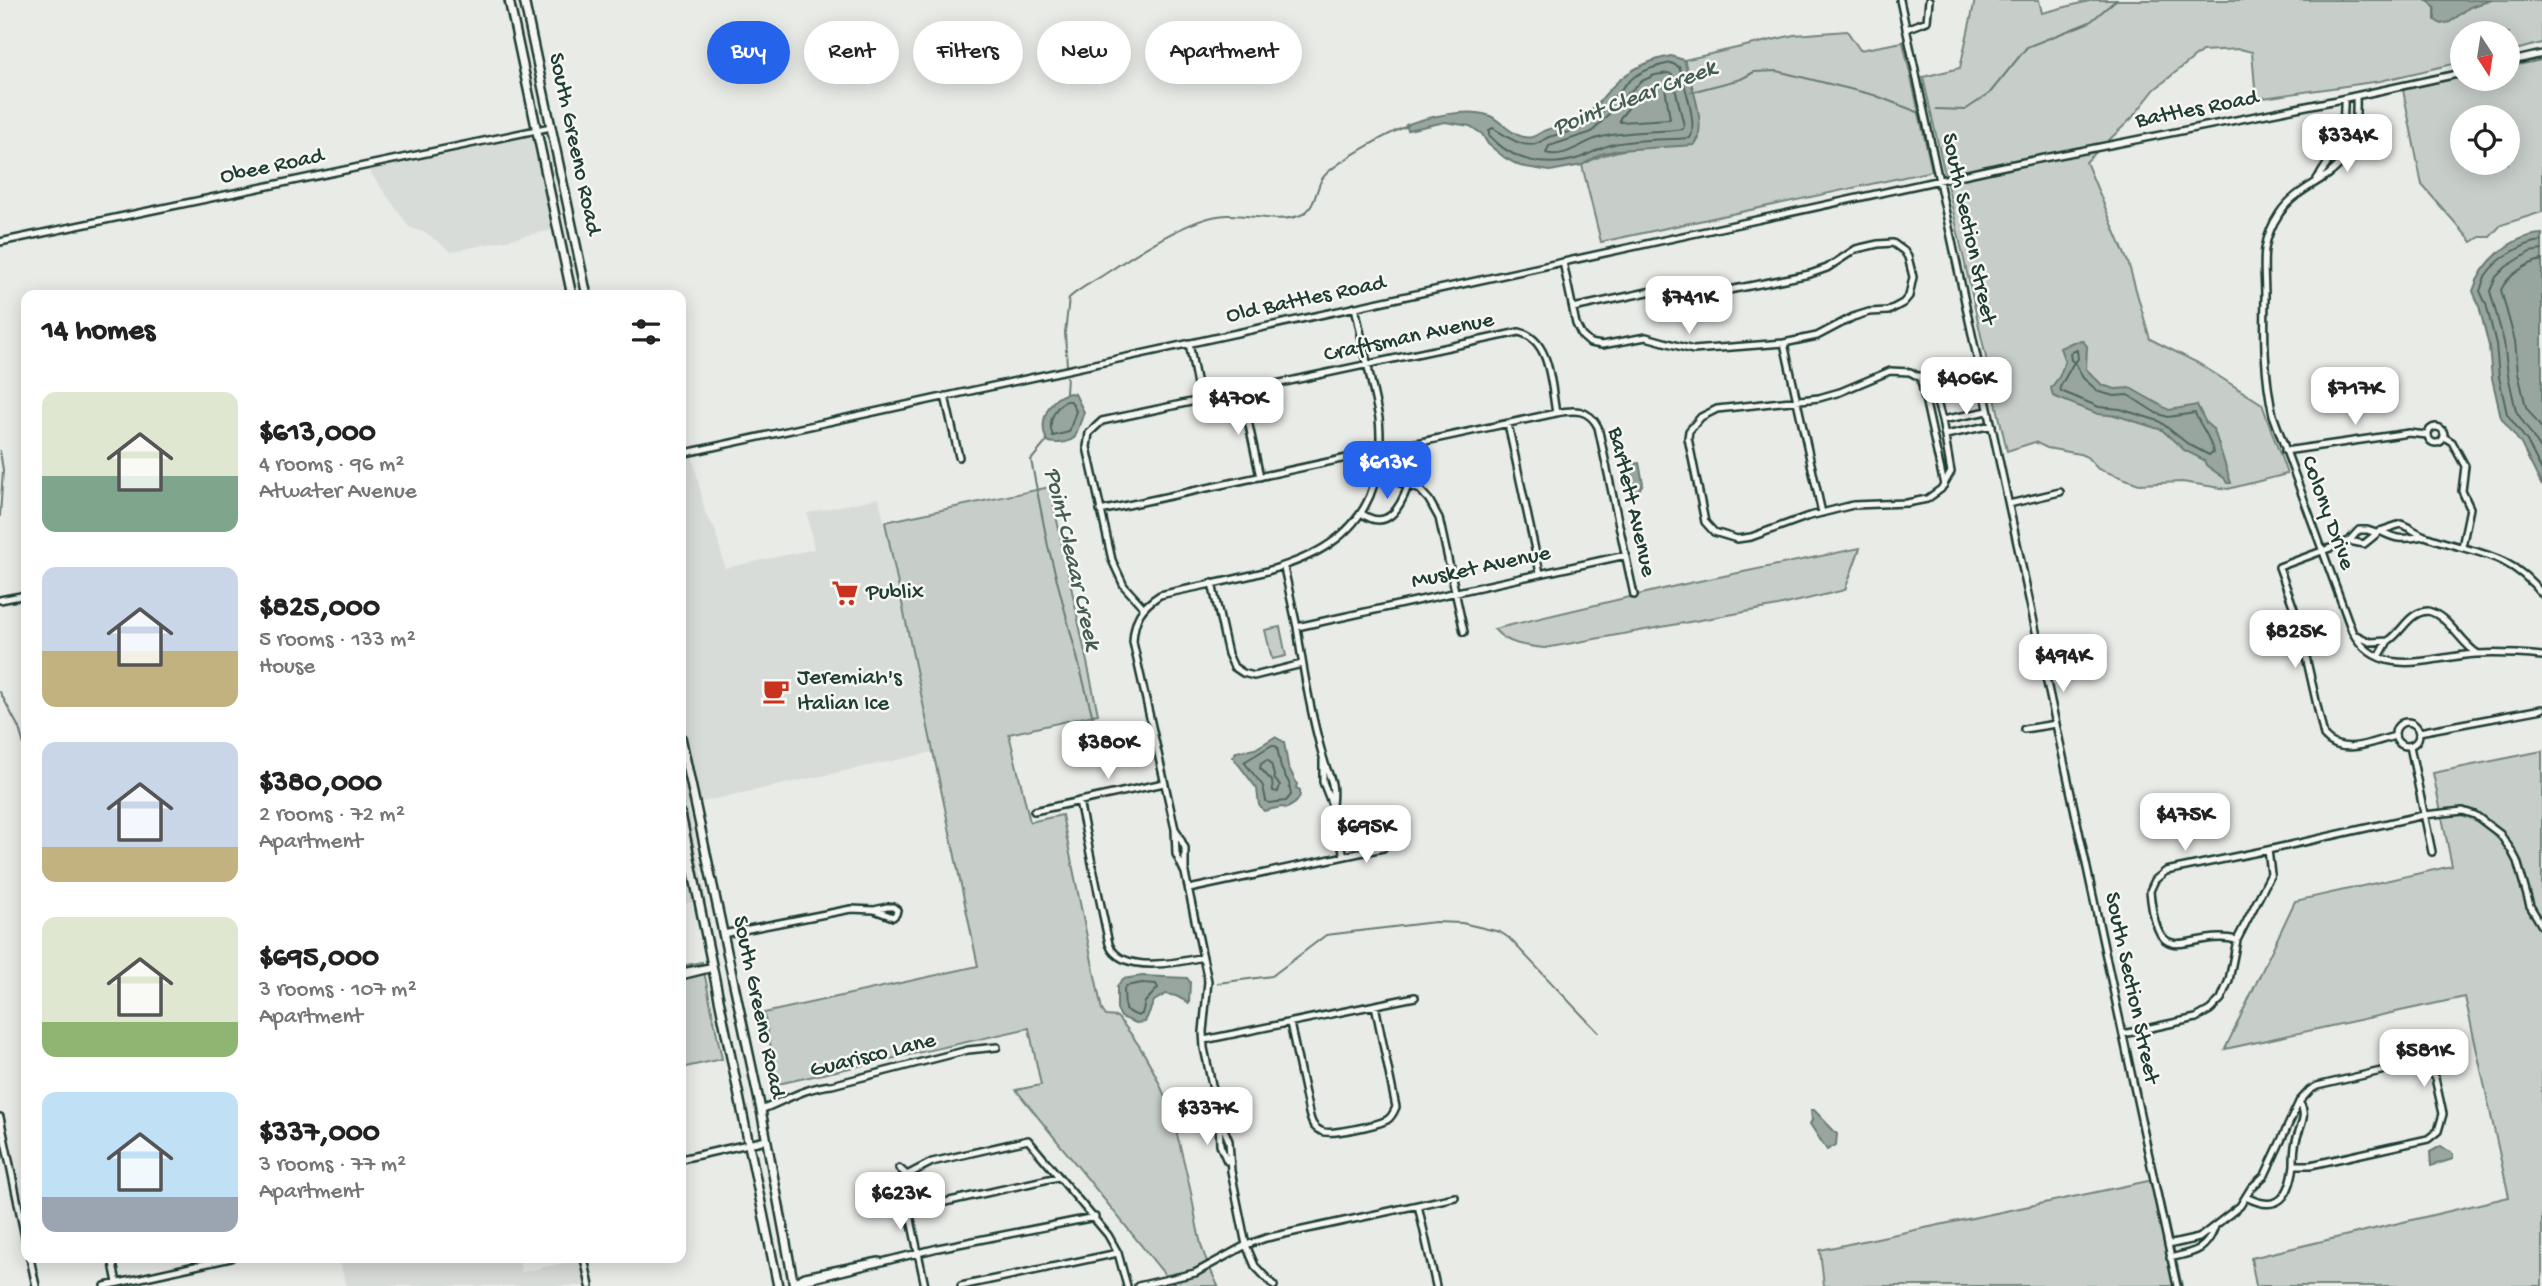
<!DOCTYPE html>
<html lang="en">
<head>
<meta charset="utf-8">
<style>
  :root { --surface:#fff; --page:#f6f6f6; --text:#222; --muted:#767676; --accent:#2563eb }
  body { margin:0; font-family:"Gochi Hand",sans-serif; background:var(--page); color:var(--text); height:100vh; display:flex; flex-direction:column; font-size:26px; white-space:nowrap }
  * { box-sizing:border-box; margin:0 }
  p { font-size:23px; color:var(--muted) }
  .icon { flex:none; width:38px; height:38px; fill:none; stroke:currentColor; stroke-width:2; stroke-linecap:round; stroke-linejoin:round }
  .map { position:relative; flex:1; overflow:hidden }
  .sheet { position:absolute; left:21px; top:290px; width:665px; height:973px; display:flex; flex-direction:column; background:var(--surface); border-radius:14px; box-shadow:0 4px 18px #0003 }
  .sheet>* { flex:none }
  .guide { position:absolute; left:707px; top:21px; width:665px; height:63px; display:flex; gap:14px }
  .needle { width:46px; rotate:168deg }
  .buttons { position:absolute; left:2450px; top:21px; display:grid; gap:14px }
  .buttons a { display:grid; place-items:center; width:70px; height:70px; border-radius:50%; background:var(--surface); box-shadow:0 4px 18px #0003; font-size:35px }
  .price { position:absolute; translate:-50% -60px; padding:0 16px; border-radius:14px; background:#fff; color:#222; font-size:23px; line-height:46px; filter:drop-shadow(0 2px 4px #0008) }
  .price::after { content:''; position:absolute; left:50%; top:42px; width:21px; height:16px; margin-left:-10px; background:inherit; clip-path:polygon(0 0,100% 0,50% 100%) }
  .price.active { background:var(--accent); color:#fff }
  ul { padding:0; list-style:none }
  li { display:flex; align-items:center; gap:21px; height:175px; padding:0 21px }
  li span { display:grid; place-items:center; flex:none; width:196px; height:140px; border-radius:14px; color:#555 }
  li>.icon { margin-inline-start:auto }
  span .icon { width:84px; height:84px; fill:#fffc; stroke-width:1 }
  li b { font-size:30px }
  h2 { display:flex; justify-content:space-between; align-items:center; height:84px; padding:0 21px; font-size:30px }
  .pill { padding:0 24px; border-radius:32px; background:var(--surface); box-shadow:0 4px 18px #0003; font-size:24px; line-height:63px }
  .pill.active { background:var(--accent); color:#fff }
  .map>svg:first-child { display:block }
  .built { fill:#d8dcd8 }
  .green { fill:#c7cec9; stroke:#73867e; stroke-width:2; fill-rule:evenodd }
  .water { fill:#99a6a0; stroke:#687c75; stroke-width:2 }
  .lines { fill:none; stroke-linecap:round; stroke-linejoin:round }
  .shore { stroke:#50675f; stroke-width:2 }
  .stream { stroke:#687c75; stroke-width:2 }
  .minor-casing { stroke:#1f3d34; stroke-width:10 }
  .major-casing { stroke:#1f3d34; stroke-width:12 }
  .minor { stroke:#f6f6f2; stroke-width:5 }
  .major { stroke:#f6f6f2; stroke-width:7 }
  .labels { text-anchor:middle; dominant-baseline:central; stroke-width:5; stroke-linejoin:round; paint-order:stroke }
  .street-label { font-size:23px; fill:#1f3d34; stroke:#f6f6f2 }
  .poi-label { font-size:23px; fill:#1f3d34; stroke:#f6f6f2; text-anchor:start }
  .water-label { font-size:24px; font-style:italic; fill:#445c54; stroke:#f6f6f2 }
</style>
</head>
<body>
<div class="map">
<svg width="2542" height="1286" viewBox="0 0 2542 1286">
  <rect width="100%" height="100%" fill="#e9ebe7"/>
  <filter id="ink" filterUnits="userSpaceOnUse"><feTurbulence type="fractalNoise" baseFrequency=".0143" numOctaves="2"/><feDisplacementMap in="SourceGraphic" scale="14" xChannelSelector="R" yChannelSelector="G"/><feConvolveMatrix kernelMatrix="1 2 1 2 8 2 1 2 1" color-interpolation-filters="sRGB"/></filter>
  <g filter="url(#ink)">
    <path class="built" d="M531,127L552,230L451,252L428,234L409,227L363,162Z
      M692,455L706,515L715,529L725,568L814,549L807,513L879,498L934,752L687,805L706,898L681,905V458Z
      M339,1258H518L522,1272L587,1258L593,1286H346Z"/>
    <path class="green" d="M1975,0H2039L2042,13L2093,0H2542V43L2508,52V33H2462V62L2380,81L2256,99L2252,52L2240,49L2202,51L2155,89L2131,119L2086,162L2128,262L2150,339L2198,363L2262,404L2287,474L2228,489L2182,482L2139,484L2098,469L2087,457L2080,454L2047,448L2035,442L2007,451L1923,77L1960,68Z
      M1847,31L1860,50L1903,42L1932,171L1601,242L1582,165C1617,145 1655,146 1694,145L1699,139L1696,103L1684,60L1794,35Z
      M2542,60V212L2501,225L2490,237H2480L2472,242L2422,185L2403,90L2462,77V79H2508V67ZM2462,117H2508V163H2462Z
      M1050,487L1098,714L1009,734L1030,822L1062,815L1102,1010L1106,1016L1117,1017C1163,1068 1177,1128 1191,1193C1195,1212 1197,1233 1203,1251C1207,1263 1213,1275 1218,1286H1174L1016,1090L1041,1085L1029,1028L778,1084L764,1013L978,966L885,522Z
      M1860,548L1845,590L1778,606L1545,648C1526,646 1508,645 1494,629L1680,585Z
      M1280,627L1286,656L1272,659L1265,630Z
      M2542,751V1286H2256L2251,1258L2509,1197L2465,997L2225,1049L2295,901L2452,866L2433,773Z
      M702,962L722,1059L681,1068V966Z
      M2158,1179L2182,1286H1824L1820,1250Z"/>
    <path class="water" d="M2428,0H2492L2470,7L2450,22L2441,24L2435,20V8Z
      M1671,56L1684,60C1690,80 1709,129 1694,145L1618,150L1601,154L1582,165L1550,171L1520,166L1505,158L1488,144L1482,134L1470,126L1445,122L1408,130L1406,125C1426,117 1469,107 1490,116C1503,122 1516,141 1532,137C1537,136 1541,132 1546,130C1558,126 1571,125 1582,119C1590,114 1598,103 1604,96C1623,73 1642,62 1671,56Z
      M2542,234V486L2521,444L2501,417L2492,378L2489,346L2479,306L2473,291C2482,262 2511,236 2542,234Z
      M2083,341L2087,346L2086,369L2102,385L2115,389L2130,388L2169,410L2197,405L2206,423L2214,430L2231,483H2227L2224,478L2206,465L2204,460L2184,450L2162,430L2118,416L2098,414L2053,396L2051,388L2059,377L2065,362L2060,348L2073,342Z
      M1070,393L1075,394L1084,412L1075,437C1069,443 1054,445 1047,441C1038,422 1048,397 1070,393Z
      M1639,463L1643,483L1638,492L1632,493C1622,487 1623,472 1630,464Z
      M1275,737L1284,742L1288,766L1297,784L1296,788L1300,790C1301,800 1295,804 1287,808L1281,807L1264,811L1259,805L1257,789L1233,757L1236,752L1255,749Z
      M1142,976L1187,978L1190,982L1189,1003L1176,996L1166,994L1154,1001L1145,1022L1136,1023L1121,1017L1117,1009V986L1123,979Z
      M1811,1110H1814L1837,1134L1836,1145L1827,1150L1810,1124L1812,1120Z
      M2441,1146L2453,1154V1159L2431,1166L2430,1152Z"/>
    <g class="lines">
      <path class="shore" d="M1671,63L1679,67C1684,83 1698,125 1690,138C1665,140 1639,139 1614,144C1600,147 1591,154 1579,158C1546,169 1512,161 1489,135V130L1493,128C1505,135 1523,150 1538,143C1543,141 1546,137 1552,136C1564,133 1579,131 1589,123C1623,96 1619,73 1671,63Z
        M1669,73L1672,75L1684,126L1683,129C1655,133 1626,130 1598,138C1581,143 1564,159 1546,153L1549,146L1592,132L1626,95L1642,81L1655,75Z
        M1659,85L1665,87L1670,119L1620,122V118L1633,102Z
        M2542,241C2523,243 2496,259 2486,275C2483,280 2482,286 2480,291L2486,304L2496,344L2499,377L2507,414L2527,441L2542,471
        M2542,250L2530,252L2506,267L2496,277L2490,291L2504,342L2508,375L2516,411L2542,451
        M2542,260C2527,263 2507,276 2501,290L2515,341L2518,373L2526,407L2542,429
        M2077,350L2078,359L2075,362L2083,378L2099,392L2114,396L2128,395L2156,413L2168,417L2195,413C2201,428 2211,437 2213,453L2209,455L2188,444L2159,421L2120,409L2099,407L2061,391L2060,387L2074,362L2071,360L2070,353Z
        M1066,401H1071L1076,411L1069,432L1053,436C1047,423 1054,407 1066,401Z
        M1272,745L1277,747L1281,768L1289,783L1291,795L1286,801L1269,803L1266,801L1263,786L1244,762Z
        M1267,760L1271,763L1275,780L1280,785L1278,792L1273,791L1272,781L1260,768L1261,764Z
        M1142,983L1156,984L1158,988L1145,1002L1142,1014L1138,1016L1125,1010L1124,989L1126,986Z"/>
      <path class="stream" d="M1691,92L1741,79L1754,72L1777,71L1874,95L1920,113
        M1936,109L1965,110L1989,94L2027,47L2090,22L2116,0
        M1067,366L1065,333L1069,298C1081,287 1095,281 1108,272C1138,252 1192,216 1227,215C1249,214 1280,224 1301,215C1316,208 1315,191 1322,179C1331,164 1391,132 1408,126
        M1066,393L1067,377
        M1047,441L1031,460L1048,546L1093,718
        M0,451L3,470L0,516
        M0,692L19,728L26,752
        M1218,983L1272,976L1326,935L1435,922L1462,923L1500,932L1509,938L1598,1032"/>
      <g class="minor-casing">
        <path id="minor" d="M1900,0L2177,1286
          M1906,29L1927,21L1929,0
          M2508,62L2542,54
          M2356,96C2357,125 2355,155 2329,174C2311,186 2291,195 2279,214C2273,223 2267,237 2265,249C2263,264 2265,281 2265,297C2264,337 2264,375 2273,415L2352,631C2379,682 2433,656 2476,654C2498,653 2520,654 2542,656
          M2317,179C2337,150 2345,135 2344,99
          M0,242L551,127
          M1563,262L1576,324L1582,336L1590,343L1602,345L1646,337L1693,350L1784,343L1822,513
          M1573,308L1676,286L1714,293L1810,274L1827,268L1856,249L1878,244L1893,243L1904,251L1908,257L1913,277L1909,296L1903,303L1888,311L1869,312L1853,317L1817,336L1784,343
          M1189,343L1200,401
          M1920,376L1944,485
          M1242,392L1260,477
          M945,396L959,457
          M1942,420L1951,472L1941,489L1927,499L1907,503L1853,505L1806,517L1751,537L1737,539L1714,532L1705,522L1688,438L1689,431L1701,417L1717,409L1819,398L1840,392L1890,371L1910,372L1932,384L1942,420L1988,411
          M1508,424L1540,573
          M2428 435a8 8 0 1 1 16 0a8 8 0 1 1-16 0Z
          M1946,435L1992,425
          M2444,437L2452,442L2465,466L2462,491L2470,508L2462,547
          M2285,451L2409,433L2427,435
          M681,454L2009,165L2332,101L2462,73
          M1378,475L1420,490L1429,500L1439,518L1464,632
          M2009,504L2060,492
          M1100,511L1556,413C1575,409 1589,409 1598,427L1634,595
          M1361,513C1387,532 1400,508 1408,486
          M2376,533L2367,530H2359L2349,541L2364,544L2380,531
          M2424,536C2404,539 2399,541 2380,531L2401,524C2410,527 2416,533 2425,536C2472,554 2508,550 2542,594
          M2349,541L2279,567L2297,617L2324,736C2342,757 2372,742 2395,736
          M1284,568L1297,627
          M1212,583L1228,654L1234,667L1243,673L1254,676L1302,664
          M0,600L26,595
          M1143,607L1124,586L1112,560L1087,447L1089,433L1102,421L1519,332C1551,339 1551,386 1556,413
          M2356,635L2370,642L2388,641L2379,657
          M2388,641C2403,632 2408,612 2428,611C2449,616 2460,643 2478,654
          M2395 734a12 12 0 1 1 24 0a12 12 0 1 1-24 0Z
          M2024,729L2056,724
          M2419,732L2542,709
          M2410,746L2432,852
          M1323,760V782L1332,805C1335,778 1329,780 1323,757C1311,715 1303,670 1297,627L1626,555
          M1079,801L1109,944C1120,974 1177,963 1203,957
          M1332,805L1344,856
          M1034,811L1164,783
          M2268,850L2424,815L2463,811L2475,815L2500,834L2511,850L2517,861L2530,906L2542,926
          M1185,873L1176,854L1175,829L1133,642C1134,619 1141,607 1160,595C1267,570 1393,566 1379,418L1355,307
          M1189,889L1383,848
          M887,907H893L897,910L896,914L893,917L874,910Z
          M723,934L851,909L874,910
          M681,972L710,967
          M681,976L713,968
          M1290,1023L1309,1113C1311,1121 1313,1128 1321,1131C1330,1136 1377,1125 1387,1120C1392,1117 1394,1112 1396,1107L1375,1005
          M2123,1034L2196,1018L2210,1010L2221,999L2229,980L2237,940L2271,874L2268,850L2166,871L2155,880L2150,891C2158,978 2188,928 2237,940
          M1204,1040L1415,997
          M761,1110C784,1101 806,1087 832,1085L968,1050L997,1047
          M0,1117L26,1242
          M1219,1120L1220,1145L1227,1161
          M681,1159L766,1140
          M899,1168L907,1175
          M907,1175L932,1162L1028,1140L1108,1235L1118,1253L1127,1286
          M907,1175L909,1210L925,1286
          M2246,1197C2279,1214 2290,1196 2294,1165
          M1418,1205L1436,1286
          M909,1210L1058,1177
          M2168,1245L2199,1238L2240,1206L2251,1188L2265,1175L2299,1102L2310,1090L2317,1086L2411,1064L2426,1068L2435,1078L2443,1114L2438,1131L2428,1139L2311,1165H2294C2294,1157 2294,1149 2296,1141C2299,1127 2309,1116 2299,1102
          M30,1258L36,1286
          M112,1258L117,1283
          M584,1258L590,1286
          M2170,1258C2193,1252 2205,1252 2214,1229
          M797,1280L805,1276L879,1261
          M793,1281H805L938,1248L1095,1217
          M105,1286L231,1258
          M961,1286L1118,1253
          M1138,1286L1195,1273L1246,1245L1231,1171L1229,1141L1219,1117L1204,1048L1203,1032L1208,981L1185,873V848L1176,830
          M1274,1286L1255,1266L1246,1245L1266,1238L1455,1197"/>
      </g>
      <g class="major-casing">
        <path id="major" d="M509,0L572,296
          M524,0L587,296
          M681,737L761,1110L794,1286
          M681,814L778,1286"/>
      </g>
      <use href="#minor" class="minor"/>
      <use href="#major" class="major"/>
    </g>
  </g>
  <defs>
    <g id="supermarket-bare" transform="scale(2.1)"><path d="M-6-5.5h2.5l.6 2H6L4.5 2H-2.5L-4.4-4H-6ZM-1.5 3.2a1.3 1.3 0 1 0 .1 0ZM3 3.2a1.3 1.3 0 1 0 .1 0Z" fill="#c8321e" stroke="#f6f6f2" stroke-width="2.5" paint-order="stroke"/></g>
    <g id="cafe-bare" transform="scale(2.1)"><path d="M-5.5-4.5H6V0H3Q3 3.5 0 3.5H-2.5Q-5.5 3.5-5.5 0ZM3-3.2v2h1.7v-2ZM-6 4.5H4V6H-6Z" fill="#c8321e" stroke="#f6f6f2" stroke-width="2.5" paint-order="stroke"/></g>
  </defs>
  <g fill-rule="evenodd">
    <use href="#supermarket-bare" x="845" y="593"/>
    <use href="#cafe-bare" x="776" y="691"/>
  </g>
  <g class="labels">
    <g class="street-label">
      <text transform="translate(2197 110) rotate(-11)">Battles Road</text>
      <text transform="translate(574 144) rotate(78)">South Greeno Road</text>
      <text transform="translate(272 167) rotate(-12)">Obee Road</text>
      <text transform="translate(1968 229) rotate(78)">South Section Street</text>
      <text transform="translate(1306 300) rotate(-12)">Old Battles Road</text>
      <text transform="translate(1409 338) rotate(-12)">Craftsman Avenue</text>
      <text transform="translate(1631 502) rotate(77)">Bartlett Avenue</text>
      <text transform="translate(2327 513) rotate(70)">Colony Drive</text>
      <text transform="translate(1481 568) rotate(-12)">Musket Avenue</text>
      <text transform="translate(2131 988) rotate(78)">South Section Street</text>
      <text transform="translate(758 1007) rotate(78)">South Greeno Road</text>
      <text transform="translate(873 1056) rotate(-14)">Guarisco Lane</text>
    </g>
    <g class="poi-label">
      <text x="866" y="593">Publix</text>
      <text x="797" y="678">Jeremiah's<tspan x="797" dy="26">Italian Ice</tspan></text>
    </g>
    <g class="water-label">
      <text transform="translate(1635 99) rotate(-21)">Point Clear Creek</text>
      <text transform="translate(1071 559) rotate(77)">Point Cleaar Creek</text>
    </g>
  </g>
</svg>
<div class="buttons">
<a><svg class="needle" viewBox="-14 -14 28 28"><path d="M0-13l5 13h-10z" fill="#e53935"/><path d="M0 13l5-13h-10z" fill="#767676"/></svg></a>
<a><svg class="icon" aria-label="locate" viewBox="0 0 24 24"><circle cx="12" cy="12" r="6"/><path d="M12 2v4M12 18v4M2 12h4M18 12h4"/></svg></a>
</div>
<b class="price" style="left:2347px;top:174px">$334K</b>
<b class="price" style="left:1689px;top:336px">$741K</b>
<b class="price" style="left:1966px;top:417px">$406K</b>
<b class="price" style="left:2355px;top:427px">$717K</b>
<b class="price" style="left:1238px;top:437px">$470K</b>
<b class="price active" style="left:1387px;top:501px">$613K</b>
<b class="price" style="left:2295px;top:670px">$825K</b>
<b class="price" style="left:2063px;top:694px">$494K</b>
<b class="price" style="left:1108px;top:781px">$380K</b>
<b class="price" style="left:2185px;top:853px">$475K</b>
<b class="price" style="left:1366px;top:865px">$695K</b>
<b class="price" style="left:2424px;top:1089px">$581K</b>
<b class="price" style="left:1207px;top:1147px">$337K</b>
<b class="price" style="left:900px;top:1232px">$623K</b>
<div class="guide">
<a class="pill active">Buy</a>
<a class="pill">Rent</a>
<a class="pill">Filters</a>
<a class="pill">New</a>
<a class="pill">Apartment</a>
</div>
<section class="sheet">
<h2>14 homes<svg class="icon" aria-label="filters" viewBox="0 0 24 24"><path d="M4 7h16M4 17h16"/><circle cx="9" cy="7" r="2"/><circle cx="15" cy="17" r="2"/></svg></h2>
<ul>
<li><span style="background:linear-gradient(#dfe7d0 60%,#7fa58c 0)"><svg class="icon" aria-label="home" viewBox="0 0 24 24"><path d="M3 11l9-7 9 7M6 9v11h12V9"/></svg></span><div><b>$613,000</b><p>4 rooms · 96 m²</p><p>Atwater Avenue</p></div></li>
<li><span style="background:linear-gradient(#c9d6e8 60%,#c2b280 0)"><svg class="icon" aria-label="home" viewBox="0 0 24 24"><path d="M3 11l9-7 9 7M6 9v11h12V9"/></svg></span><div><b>$825,000</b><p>5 rooms · 133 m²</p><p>House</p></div></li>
<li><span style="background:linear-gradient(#c9d6e8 75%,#c2b280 0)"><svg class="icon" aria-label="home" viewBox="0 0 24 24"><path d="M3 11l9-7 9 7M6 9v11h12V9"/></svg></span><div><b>$380,000</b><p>2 rooms · 72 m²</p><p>Apartment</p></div></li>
<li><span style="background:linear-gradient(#dfe7d0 75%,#8fb573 0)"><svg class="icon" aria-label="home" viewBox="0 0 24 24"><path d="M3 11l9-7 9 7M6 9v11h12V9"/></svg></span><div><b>$695,000</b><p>3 rooms · 107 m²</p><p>Apartment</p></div></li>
<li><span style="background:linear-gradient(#bfe0f5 75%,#9aa5b1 0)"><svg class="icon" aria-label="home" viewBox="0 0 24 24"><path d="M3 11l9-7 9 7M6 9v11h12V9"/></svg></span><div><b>$337,000</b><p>3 rooms · 77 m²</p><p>Apartment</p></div></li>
</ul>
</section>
</div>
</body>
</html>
